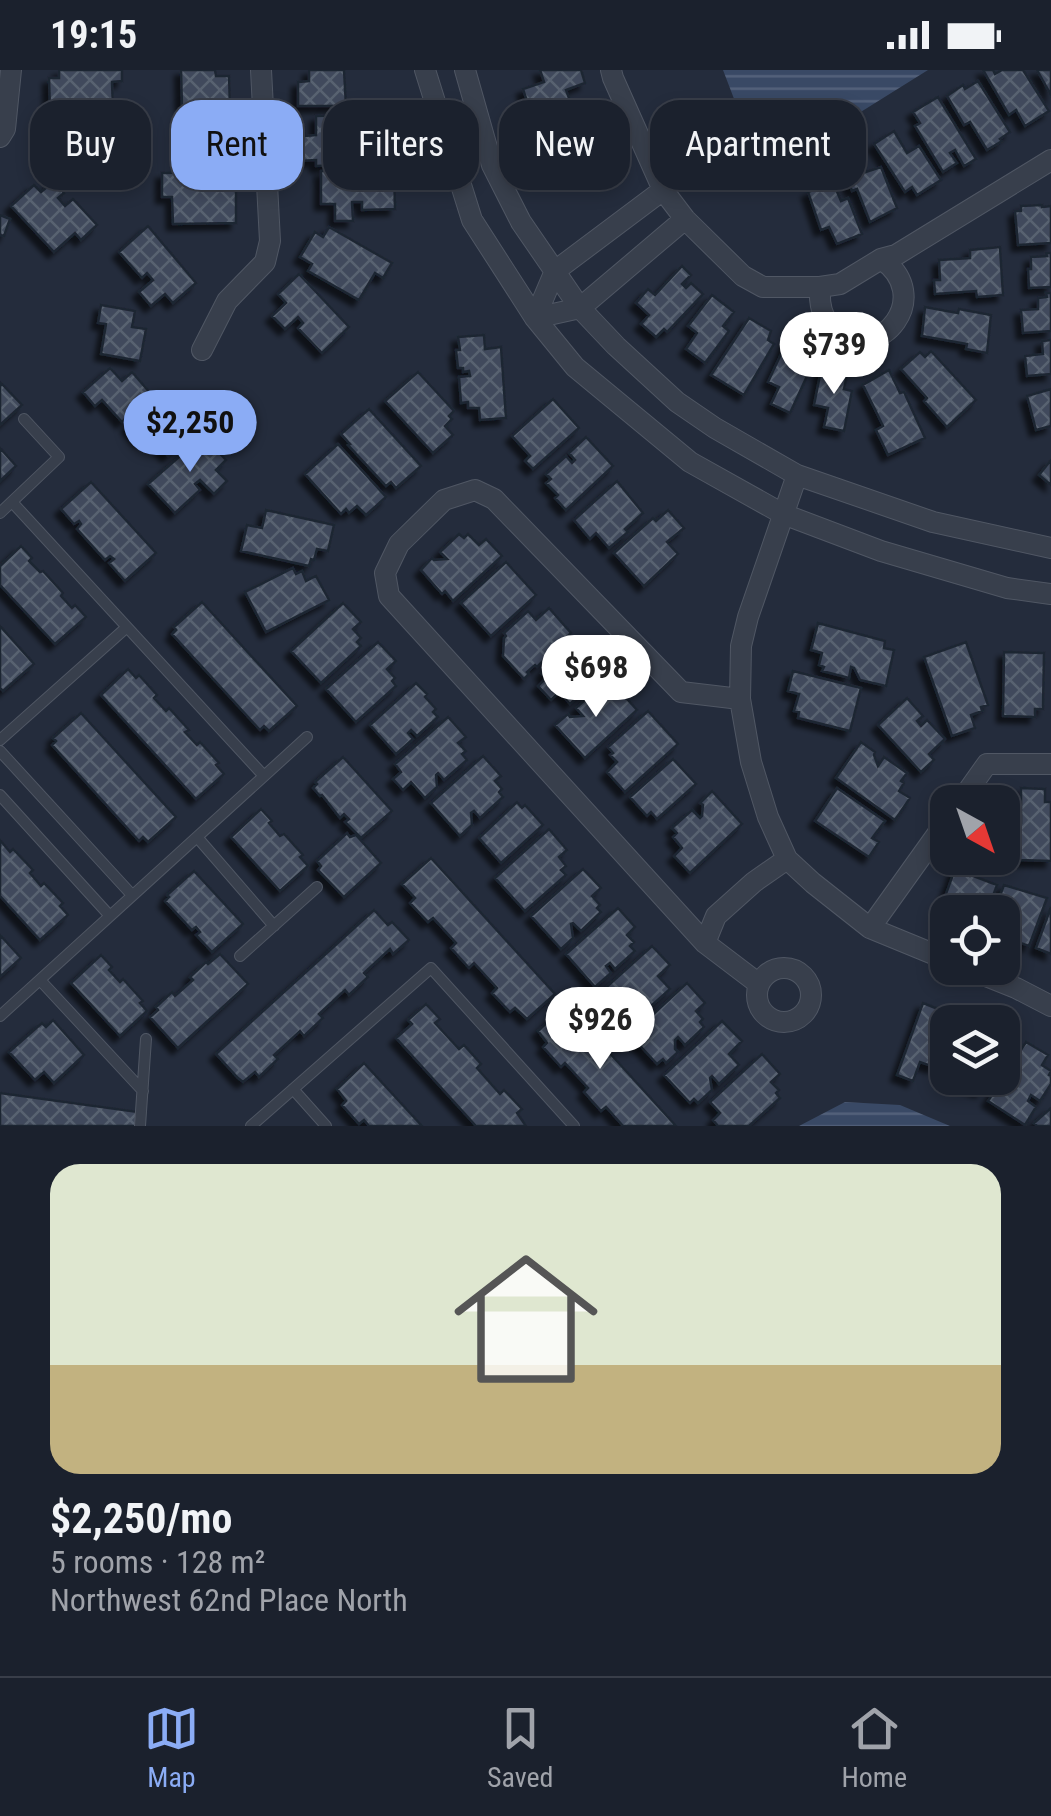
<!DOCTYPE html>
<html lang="en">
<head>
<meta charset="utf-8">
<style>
  :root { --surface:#1b212d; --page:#282e39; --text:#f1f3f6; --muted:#a0a3aa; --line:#393e49; --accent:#8bacf5 }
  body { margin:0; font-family:"Roboto Condensed",sans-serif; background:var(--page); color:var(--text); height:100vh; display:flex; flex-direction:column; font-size:38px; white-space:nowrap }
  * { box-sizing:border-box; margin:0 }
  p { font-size:32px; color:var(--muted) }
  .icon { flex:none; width:55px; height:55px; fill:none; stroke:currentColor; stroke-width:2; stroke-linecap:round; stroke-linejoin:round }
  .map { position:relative; height:1056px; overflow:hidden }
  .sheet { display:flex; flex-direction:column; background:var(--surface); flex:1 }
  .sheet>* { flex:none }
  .banner { position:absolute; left:30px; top:30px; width:992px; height:90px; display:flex; gap:20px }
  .needle { width:65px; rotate:140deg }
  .buttons { position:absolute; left:930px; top:715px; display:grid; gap:20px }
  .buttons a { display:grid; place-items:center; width:90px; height:90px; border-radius:20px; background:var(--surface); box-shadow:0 5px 15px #0003,0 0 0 2px var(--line); font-size:50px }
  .price { position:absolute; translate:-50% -85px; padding:0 22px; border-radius:35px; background:#fff; color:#222; font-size:32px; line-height:65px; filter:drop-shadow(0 2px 5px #0008) }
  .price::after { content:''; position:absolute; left:50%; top:60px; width:30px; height:22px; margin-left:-15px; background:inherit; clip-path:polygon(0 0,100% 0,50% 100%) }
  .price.active { background:var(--accent); color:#111 }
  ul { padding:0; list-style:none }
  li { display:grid; align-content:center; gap:20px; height:530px; padding:0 50px }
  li+li { border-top:2px solid var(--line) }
  li span { display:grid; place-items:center; height:310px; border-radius:30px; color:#555 }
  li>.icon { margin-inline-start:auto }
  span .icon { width:180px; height:180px; fill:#fffc; stroke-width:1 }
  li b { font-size:42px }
  .tag { padding:0 35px; border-radius:30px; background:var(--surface); box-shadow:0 5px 15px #0003,0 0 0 2px var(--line); font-size:35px; line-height:90px }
  .tag.active { background:var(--accent); color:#111 }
  .status { display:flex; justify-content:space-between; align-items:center; height:70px; padding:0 50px; background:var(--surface); direction:ltr }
  .status svg { height:28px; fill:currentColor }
  .dock { display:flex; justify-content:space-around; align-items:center; height:140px; border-top:2px solid var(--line); background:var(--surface); font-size:28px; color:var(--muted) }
  .dock a { display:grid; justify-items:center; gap:5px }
  .dock .active { color:var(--accent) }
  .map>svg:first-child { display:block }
  .water { fill:url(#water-rules) }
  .building { fill:url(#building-cross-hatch); stroke:#1f2633; stroke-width:2.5; filter:url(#shadow) }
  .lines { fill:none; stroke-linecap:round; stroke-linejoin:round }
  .service-casing { stroke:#505764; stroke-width:12 }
  .minor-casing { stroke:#505764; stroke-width:22 }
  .service { stroke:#383f4c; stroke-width:10 }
  .minor { stroke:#383f4c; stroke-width:20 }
</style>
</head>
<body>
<div class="status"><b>19:15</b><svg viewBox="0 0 49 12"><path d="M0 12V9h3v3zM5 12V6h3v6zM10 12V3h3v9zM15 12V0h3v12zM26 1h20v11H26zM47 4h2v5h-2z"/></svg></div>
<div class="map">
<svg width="1051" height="1056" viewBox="0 0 1051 1056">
  <defs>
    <pattern id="water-rules" width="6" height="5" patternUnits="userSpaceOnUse" patternTransform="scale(2.5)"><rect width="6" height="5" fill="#394965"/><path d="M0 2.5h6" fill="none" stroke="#53617a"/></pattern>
    <pattern id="building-cross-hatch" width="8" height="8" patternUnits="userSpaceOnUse" patternTransform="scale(2.5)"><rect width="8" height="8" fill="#404a5b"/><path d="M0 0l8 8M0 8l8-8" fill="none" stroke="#596271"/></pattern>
    <filter id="shadow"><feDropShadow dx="-6" dy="6" stdDeviation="2.5" flood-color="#0009"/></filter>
  </defs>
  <rect width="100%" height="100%" fill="#242c3c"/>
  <path class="water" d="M723,0H928L811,73L764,62L748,51L736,34Z
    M845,1032L900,1035L950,1056H799Z"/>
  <path class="building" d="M59,0H122V11L112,12L113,39L50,40L49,8H59Z
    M181,0H215L216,6H229L230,36L182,37Z
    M309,0H344L346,36H298V12L309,11Z
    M540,0H581L585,13L566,20L569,28L530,41L523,19L544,12Z
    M983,0H993L995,4L1002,0H1023L1049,41L1025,56L1016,40L1009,45Z
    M1037,0H1051V25Z
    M978,11L1010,62L1000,69L1002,71L987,80L970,52L964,55L947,26L963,15L965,19Z
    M938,27L976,89L964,96L955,80L950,83L957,93L943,102L915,56L920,53L913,42Z
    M589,30L593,43L588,45L595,67L542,82L531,49Z
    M380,44L381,75L372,76V94L316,96V90L297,91L296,56H304L305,66L316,65V46Z
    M216,46L217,66H229L230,94L182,96L180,48Z
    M52,50L122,70L110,106L79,97L81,89L73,86L66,105L49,99L55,80L47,77L50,69L46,67Z
    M894,61L907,83L919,76L941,110L917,125L912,117L905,122L874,74Z
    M859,85L866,102L881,97L897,138L870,152L857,119L852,121L841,92Z
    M394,99L395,139L362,140V132H352L353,151H335V134H321V101Z
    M225,102V120L236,121V153L173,154L172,127H162V103Z
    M54,111L64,123L58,128L65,136L73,129L97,155L81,170L75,163L54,182L11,136L34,115L41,122Z
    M833,112L841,131L848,128L862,164L837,174L829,157L821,160L808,122Z
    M1042,135V137L1051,136V173L1018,175L1015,141H1021V136Z
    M0,145L10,149L4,166L0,165Z
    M148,156L196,213L173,233L165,224L151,236L139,222L153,210L147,203L142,208L119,182Z
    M329,157L392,193L383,208L375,203L359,230L308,201L312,194L300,187L315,162L323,167Z
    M1000,177L1003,225L977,227L976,221L935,224L934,210H940L939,190L970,188V180Z
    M1046,183H1051V217L1029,218L1028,199H1031V187L1047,186Z
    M682,196L691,205L682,214L686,218L691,213L703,224L667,262L664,259L656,267L641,254L649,245L636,233L648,219L655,225Z
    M299,204L349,257L322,283L298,258L303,253L298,247L285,259L272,246L286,233L278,224Z
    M1046,223H1051V261L1023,263L1021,240L1038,239V228L1047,227Z
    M712,225L734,242L723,256L729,261L705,293L686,279L697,263L688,256Z
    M101,235L135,241L132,257L146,259L140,291L101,284L106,254L98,253Z
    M925,237L958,243L959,239L991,245L987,283L966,279L967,274L922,266Z
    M749,248L771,261L768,270L774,274L744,325L711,305Z
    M484,265L485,279L501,277L506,348L480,350L479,338H468V332L461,333L459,307L470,306L469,301L463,302V298H458L456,280H460L458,267Z
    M1051,270V304L1027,306L1025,286L1043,284L1042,271Z
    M787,271L797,275L799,272L815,280L803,304L807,306L790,343L771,334L779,317L768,312Z
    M931,281L976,330L947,357L924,331L927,328L901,299L920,282L925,287Z
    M822,295L848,300L844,319L852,321L844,361L824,357L828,338L814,335Z
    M110,298L122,311L132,302L151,324L122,352L102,330L95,336L83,322Z
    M889,300L900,323L904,322L925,368L888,385L876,360L883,356L863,315Z
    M418,302L454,341L449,346L452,349L445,356L453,365L433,383L385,331Z
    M0,312L22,335L0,355Z
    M1051,319V356L1036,360L1027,326Z
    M553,329L579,358L533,399L525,391L530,386L512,366Z
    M156,331L168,345L177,337L196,358L168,386L148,364L141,370L128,356Z
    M369,339L421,396L396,418L391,412L386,416L348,375L350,374L341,364Z
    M203,366L226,390L216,400L227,411L214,424L200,410L195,414L200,420L175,443L148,414Z
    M586,367L613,396L566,440L555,428L558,425L546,413L551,409L546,404L566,386L572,393L575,390L569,383Z
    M338,374L386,427L366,445L357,436L349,443L346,439L341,444L305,404Z
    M0,378L16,396L0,411Z
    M1051,390V415L1039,405Z
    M617,411L643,443L625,459L628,462L609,478L596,463L590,469L574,450Z
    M91,412L156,483L125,511L109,493L114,489L110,486L105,490L77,459L81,454L79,451L74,454L61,439Z
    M266,440L334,455L328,481L317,479L314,490L311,489L309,496L241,481L247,455L262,458Z
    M668,440L684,458L667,472L678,484L644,516L614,483L653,448L656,451Z
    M459,464L464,468L468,464L479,475L486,469L502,486L453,531L445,521L442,524L421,500L432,488L434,490L447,489L440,482Z
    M21,476L32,488L29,491L40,502L43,501L63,523L61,526L72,538L75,535L86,547L55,574L0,515V496Z
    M506,492L536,525L491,566L461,533Z
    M293,498L296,504L302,501L306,511L316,506L329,530L266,562L245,522Z
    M202,532L297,636L269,661L264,656L260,660L172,564L176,560L174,557Z
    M343,533L361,552L353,559L361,568L357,572L361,576L321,613L291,581Z
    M549,538L571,563L537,597L535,595L527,602L529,604L524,609L503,586L504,568L506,566L504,563L528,541L536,550Z
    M818,553L885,571L884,578L894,580L886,616L860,610L854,598L851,597L849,608L822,601L824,597L819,595L822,583L811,580Z
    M0,556L34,594L3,621L0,618Z
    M575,571L604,602L570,634L559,622L551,630L538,616L546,608L541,603Z
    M378,572L396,591L387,599L395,608L392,611L396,616L356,652L326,619Z
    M966,572L988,635L981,637L982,641L971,645L975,658L952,666L924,587Z
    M1004,582L1044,583L1043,639H1035V647L1003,646Z
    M128,599L136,608L139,605L157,625L154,628L166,641L169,638L189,660L185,662L197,675L200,672L219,693L216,695L224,704L196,729L101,625Z
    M793,601L861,618L850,661L798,648L799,642L794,641L799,624L788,621Z
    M416,613L427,624L425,627L436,639L433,642L438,647L417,666L411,660L408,663L413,669L396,684L370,655Z
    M599,617L608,626L617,618L637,640L585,688L555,655L568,644L570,647L583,646L576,638Z
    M907,628L923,646L917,651L921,656L927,650L945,669L929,684L934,690L921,702L878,655Z
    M648,641L678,674L625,722L607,702L617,692L610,685L613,683L608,677Z
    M81,643L176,747L148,772L143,767L139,771L52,675L56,671L53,668Z
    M448,647L466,667L458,673L466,681L462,684L467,690L444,710L438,703L436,705L437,717L425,728L411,712L403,720L393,709L401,702L395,694Z
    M861,672L875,682L874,685L878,696L884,687L907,703L901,711L904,713L899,721L910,728L895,750L836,708Z
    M483,686L501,706L495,711L502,719L499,722L503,727L480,748L474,741L471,743L472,755L460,766L431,733Z
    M343,687L392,741L361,768L345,752L349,749L344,744L340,748L322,725L320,726L313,718L317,714L315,712Z
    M673,689L696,714L657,749L651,742L647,746L630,727Z
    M837,718L885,751L872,768L879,772L869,787L815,751Z
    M1021,718L1045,719V732H1051V791L1019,790L1020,786H1009L1010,753H1021Z
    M712,721L742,754L690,803L674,786L682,778L673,767L677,763L672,758L692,740L700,748L702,746L703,735L700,733Z
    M517,732L522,738L525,735L543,755L501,793L479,768Z
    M261,739L272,751L269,753L280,766L284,764L303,785L300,787L308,796L280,821L231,767Z
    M549,759L567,780L559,787L566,796L561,800L566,805L525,841L495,808Z
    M347,763L350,767L356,765L381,793L344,827L318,800L321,796L317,791Z
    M0,770L10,782L13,779L33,800L30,803L41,816L44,813L63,833L60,836L68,845L40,870L0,826Z
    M431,788L555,924L527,949L515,938L510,942L492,923L497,918L474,893L469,898L451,878L456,873L433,848L428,852L410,833L415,828L402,814Z
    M583,799L601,818L592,826L600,835L597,838L601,842L581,861L573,853L571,854L573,868L561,879L531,846Z
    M955,799L997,815L987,842L957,841L956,842H948V846L939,843Z
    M194,801L243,854L212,882L196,865L200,862L196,857L192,860L165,831L169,827L167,825Z
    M1004,815L1047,828L1029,876L1004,867L1012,845L995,839Z
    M1051,837V884L1036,878Z
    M618,838L635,857L627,865L634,872L630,876L635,881L615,899L610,893L606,896L611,903L595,917L566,884Z
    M374,840L388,855L392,852L409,870L393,884L390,879L364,903L368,907L349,925L345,920L319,944L323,948L304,966L300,961L274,985L278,989L259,1007L255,1002L243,1012L238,1008L216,984Z
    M0,865L21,888L0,907Z
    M652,876L670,895L658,906L670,919L650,937L642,929L639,932L640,941L643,944L630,955L601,922Z
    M220,884L248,914L178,978L150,947L158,940L156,937L172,922L175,926L193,910L190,907L206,892L208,894Z
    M101,885L112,897L109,900L120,912L123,909L143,931L140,933L147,941L120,966L71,913Z
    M687,913L705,933L696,941L703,949L700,952L704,957L685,975L678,967L675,970V979L678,982L666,993L663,989L657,994L632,967L637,963L635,961Z
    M923,933L953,945L950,952H948V961L934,997L920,992L913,1011L897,1005Z
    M426,934L440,949L435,953L459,979L464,975L481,994L477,998L500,1024L504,1020L522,1039L517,1043L526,1056H476L396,968L412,954L408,950Z
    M566,935L676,1056H623L606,1037L601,1041L584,1022L588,1018L565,993L561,997L543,977L547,973L538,961Z
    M53,950L84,985L54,1013L44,1002L35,1010L9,982L42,953L46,957Z
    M722,951L742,971L729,984L739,995L719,1014L712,1006L710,1008L712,1020L698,1033L694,1029L690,1033L664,1005Z
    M1026,972L1048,985L1042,995L1051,1001L1049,1005L1051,1006V1014L1040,1031L1031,1025L1028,1031L1036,1037L1025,1055L988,1031Z
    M762,984L780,1004L771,1012L779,1020L776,1023L780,1028L749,1056H718L713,1050L720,1043L710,1032Z
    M364,993L422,1056H369L364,1050L359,1054L342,1035L346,1031L337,1019Z
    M948,998V1008H986L981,1021L944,1008Z
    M0,1023L138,1042L136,1056H0Z
    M1051,1038V1056H1037L1034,1053Z"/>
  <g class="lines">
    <g class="service-casing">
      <path id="service" d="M12,432L264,706
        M0,443L59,387L24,349
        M0,670L127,557
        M0,681L132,825
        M0,725L110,846
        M197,767L274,856
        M240,886L317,817
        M40,910L143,1021
        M0,946L307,667
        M293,1019L326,1056
        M140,1056L146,969
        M251,1056L431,898L574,1056"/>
    </g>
    <g class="minor-casing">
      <path id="minor" d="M425,0L472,150L535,248L575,297L690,392L783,444L881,481L1007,518L1051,524
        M465,0L492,95L521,152L580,238L616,276L677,332L715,358L797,405L933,452L1051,478
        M611,0L613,8L663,120L685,149L743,206L763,217H820L840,214L881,189L896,185L1051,90
        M0,67L5,59L11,0
        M820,217C819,233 821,249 835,260C881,296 935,225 881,189
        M535,248L555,201L663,120
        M535,248L580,238L685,149
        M202,280L227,231L265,192L270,171L261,0
        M797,405L748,547L741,576L740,629L751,692L768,747L787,789L813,813L870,858L948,890
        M740,629L681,622L494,429L475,420L444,430L399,474L385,503L389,526L705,873L759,914
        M960,732L987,694H1051
        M870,858L948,749
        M705,873L716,846L754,812L787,789
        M757 925a27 27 0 1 1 54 0a27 27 0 1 1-54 0Z
        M966,898L1016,918L1051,936"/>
    </g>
    <use href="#service" class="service"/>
    <use href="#minor" class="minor"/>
  </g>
</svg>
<div class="buttons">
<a><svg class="needle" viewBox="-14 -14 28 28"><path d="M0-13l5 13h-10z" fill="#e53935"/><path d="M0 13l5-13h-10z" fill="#a0a3aa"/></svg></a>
<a><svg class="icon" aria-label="locate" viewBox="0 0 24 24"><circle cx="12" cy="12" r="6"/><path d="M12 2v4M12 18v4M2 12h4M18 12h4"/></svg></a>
<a><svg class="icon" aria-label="layers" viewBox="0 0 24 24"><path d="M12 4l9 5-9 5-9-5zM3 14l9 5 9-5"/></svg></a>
</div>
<b class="price" style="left:834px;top:327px">$739</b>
<b class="price active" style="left:190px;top:405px">$2,250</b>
<b class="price" style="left:596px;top:650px">$698</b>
<b class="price" style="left:600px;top:1002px">$926</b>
<div class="banner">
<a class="tag">Buy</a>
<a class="tag active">Rent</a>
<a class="tag">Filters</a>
<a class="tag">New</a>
<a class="tag">Apartment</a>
</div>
</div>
<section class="sheet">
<ul>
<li><span style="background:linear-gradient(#dfe7d0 65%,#c2b280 0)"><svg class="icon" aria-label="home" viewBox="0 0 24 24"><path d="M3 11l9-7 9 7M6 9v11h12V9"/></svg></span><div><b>$2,250/mo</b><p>5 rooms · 128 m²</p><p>Northwest 62nd Place North</p></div></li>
</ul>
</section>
<nav class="dock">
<a class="active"><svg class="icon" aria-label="map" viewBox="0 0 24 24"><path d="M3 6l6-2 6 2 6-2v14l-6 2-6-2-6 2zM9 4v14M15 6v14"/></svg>Map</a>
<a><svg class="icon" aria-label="saved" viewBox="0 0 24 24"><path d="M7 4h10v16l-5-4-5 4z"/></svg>Saved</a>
<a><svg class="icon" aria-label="home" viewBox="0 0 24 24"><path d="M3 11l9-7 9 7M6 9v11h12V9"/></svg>Home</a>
</nav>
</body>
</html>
